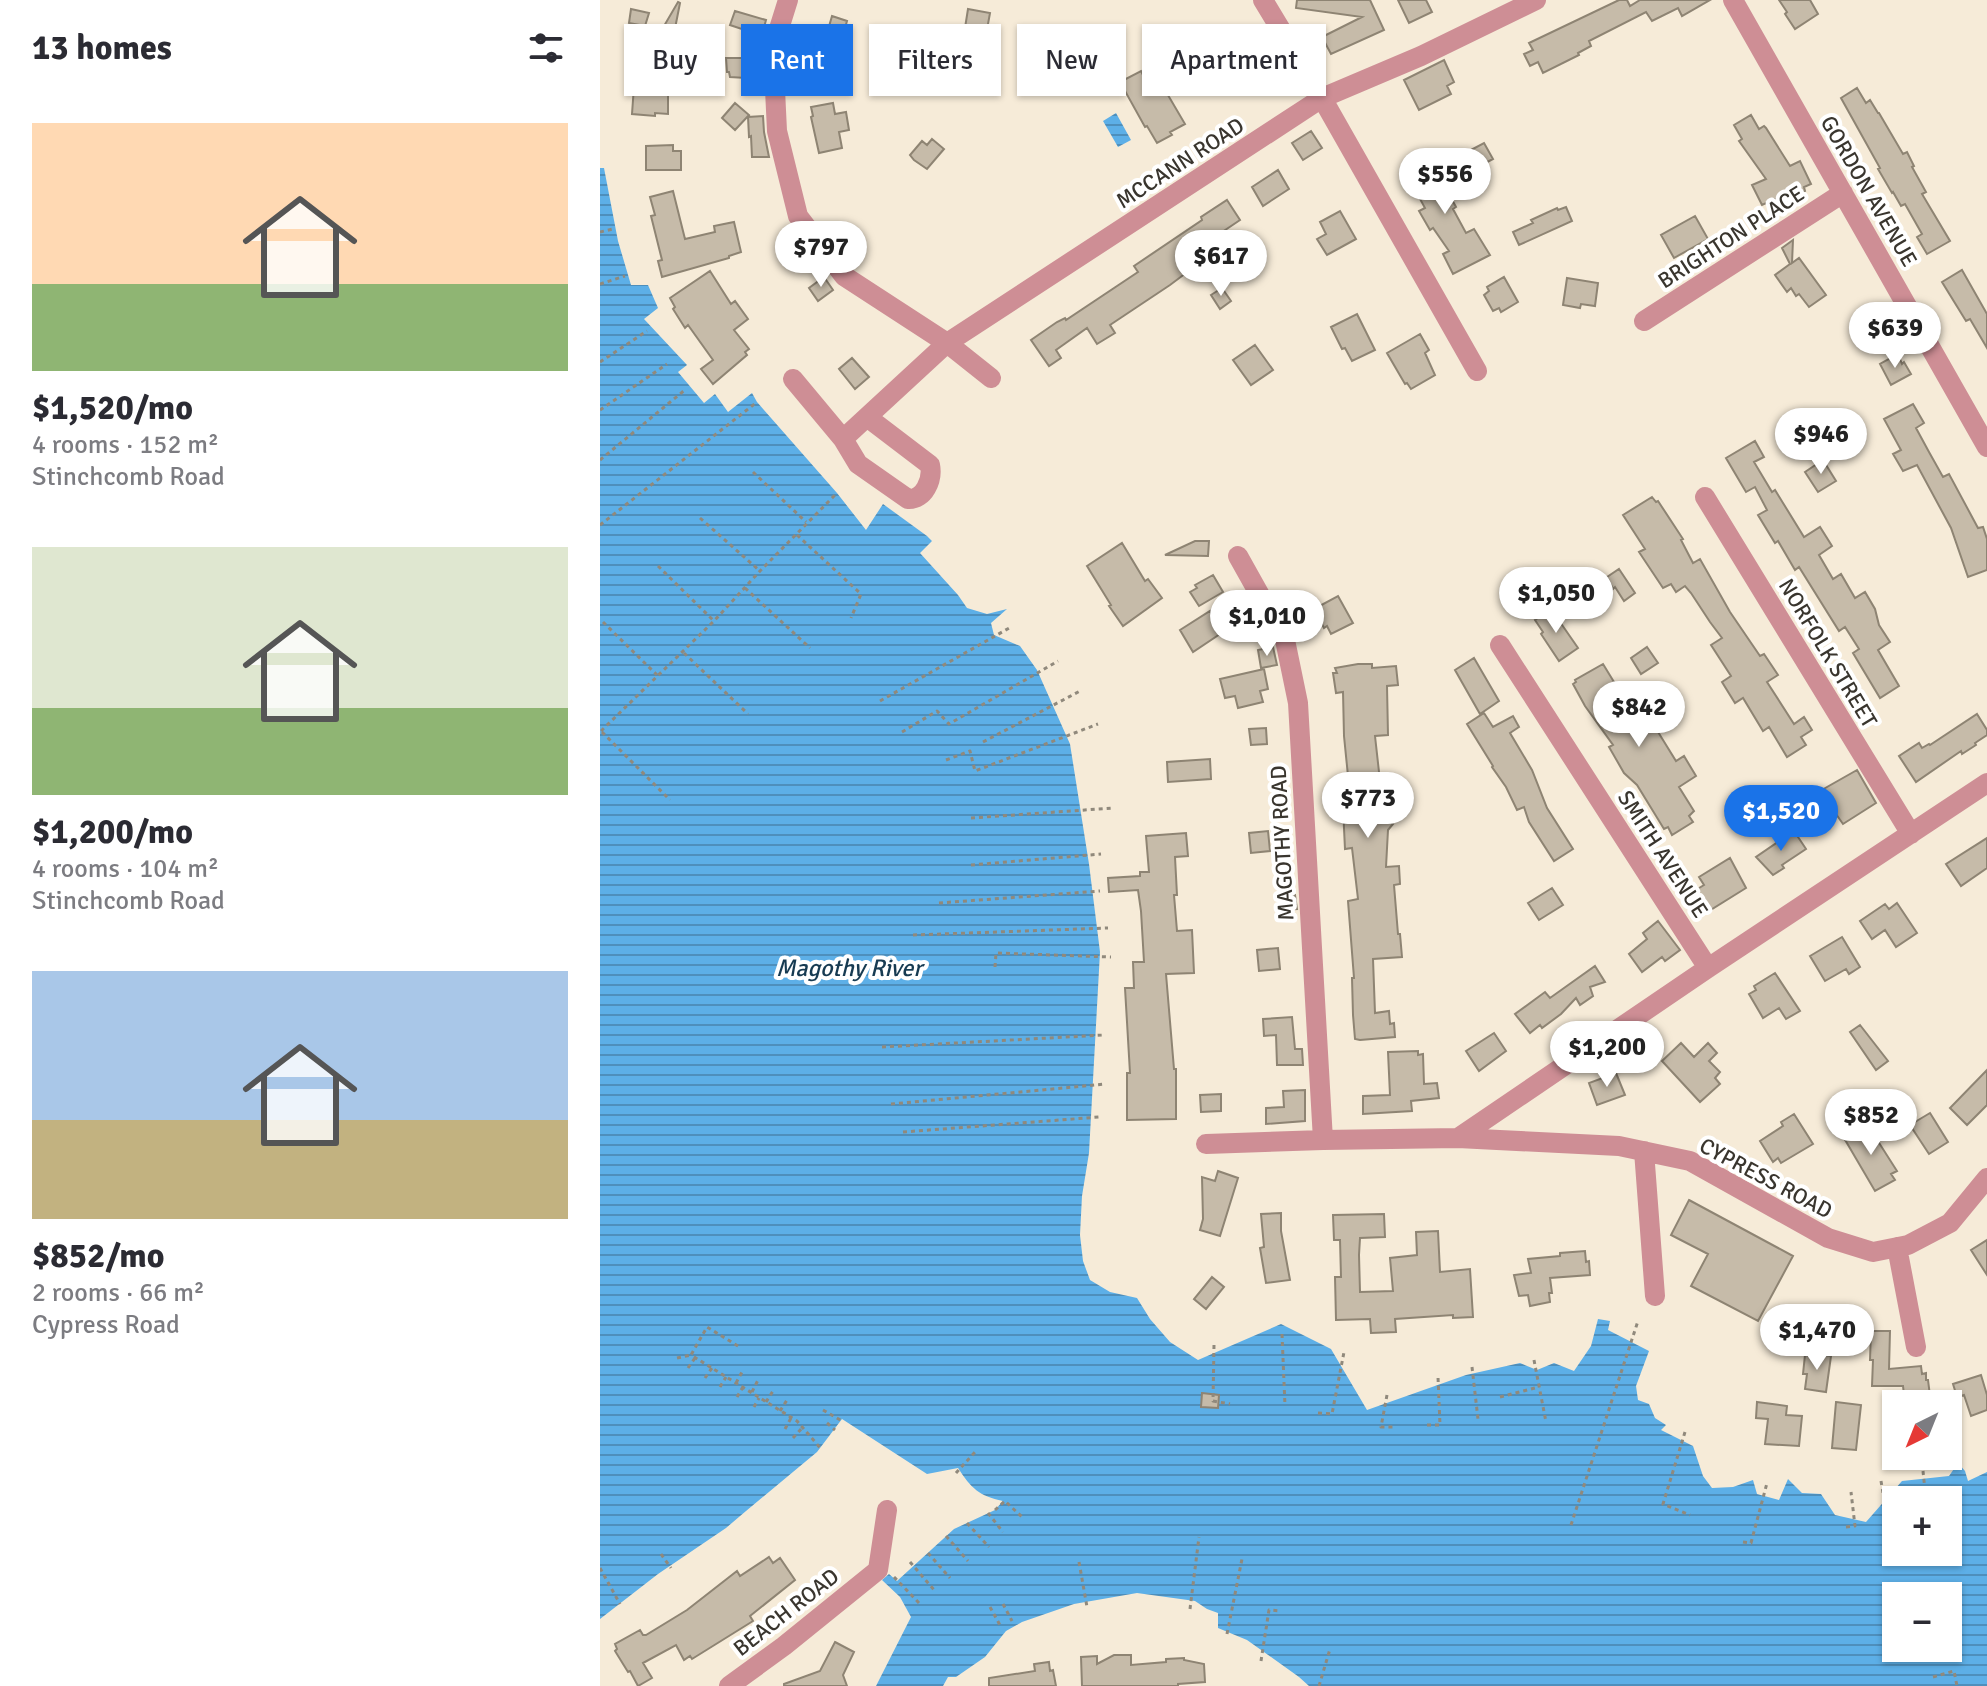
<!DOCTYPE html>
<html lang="en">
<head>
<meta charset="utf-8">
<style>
  :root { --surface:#fff; --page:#f7f7f7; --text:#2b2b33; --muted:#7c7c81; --accent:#1a73e8 }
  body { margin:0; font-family:Signika,sans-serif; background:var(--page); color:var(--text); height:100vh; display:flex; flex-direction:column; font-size:30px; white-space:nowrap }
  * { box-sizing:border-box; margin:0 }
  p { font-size:26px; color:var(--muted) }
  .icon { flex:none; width:44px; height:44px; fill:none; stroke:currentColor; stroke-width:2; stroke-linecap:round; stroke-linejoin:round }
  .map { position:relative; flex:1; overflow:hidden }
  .sheet { display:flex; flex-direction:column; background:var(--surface); width:600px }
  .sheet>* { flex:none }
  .top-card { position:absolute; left:24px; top:24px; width:760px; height:72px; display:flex; gap:16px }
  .needle { width:52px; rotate:223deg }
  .fabs { position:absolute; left:1282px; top:1390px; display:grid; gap:16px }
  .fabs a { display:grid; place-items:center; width:80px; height:80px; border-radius:0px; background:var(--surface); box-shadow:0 2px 6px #0004; font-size:40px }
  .price { position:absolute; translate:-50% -68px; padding:0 18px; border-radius:28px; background:#fff; color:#222; font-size:26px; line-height:52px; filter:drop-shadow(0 2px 4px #0008) }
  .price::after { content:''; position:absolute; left:50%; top:48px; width:24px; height:18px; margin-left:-12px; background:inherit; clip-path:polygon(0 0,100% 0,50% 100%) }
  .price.on { background:var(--accent); color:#fff }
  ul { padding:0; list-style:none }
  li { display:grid; align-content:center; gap:16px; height:424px; padding:0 32px }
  li span { display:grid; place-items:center; height:248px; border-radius:0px; color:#555 }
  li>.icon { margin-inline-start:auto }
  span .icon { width:144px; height:144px; fill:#fffc; stroke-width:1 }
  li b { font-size:34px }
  h2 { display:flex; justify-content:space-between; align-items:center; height:96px; padding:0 32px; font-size:34px }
  .tag { padding:0 28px; border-radius:0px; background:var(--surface); box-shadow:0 2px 6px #0004; font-size:28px; line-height:72px }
  .tag.on { background:var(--accent); color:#fff }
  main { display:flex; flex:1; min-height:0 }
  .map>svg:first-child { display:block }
  .water { fill:url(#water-rules); fill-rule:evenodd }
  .building { fill:#c6bba9; stroke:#8e8473; stroke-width:2 }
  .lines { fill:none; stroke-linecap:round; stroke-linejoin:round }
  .path { stroke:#90897c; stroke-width:3; stroke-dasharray:4 4; stroke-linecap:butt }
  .minor { stroke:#ce8e95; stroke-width:20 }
  .labels { text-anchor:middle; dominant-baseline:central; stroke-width:8; stroke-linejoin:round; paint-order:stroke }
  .street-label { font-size:22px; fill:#39352e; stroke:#fff }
  .water-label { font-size:24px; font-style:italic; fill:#173b52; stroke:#fff }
</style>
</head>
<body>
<main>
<section class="sheet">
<h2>13 homes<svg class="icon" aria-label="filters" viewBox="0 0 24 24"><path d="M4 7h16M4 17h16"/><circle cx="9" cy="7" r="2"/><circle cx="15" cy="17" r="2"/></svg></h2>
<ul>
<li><span style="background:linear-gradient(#ffd9b3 65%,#8fb573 0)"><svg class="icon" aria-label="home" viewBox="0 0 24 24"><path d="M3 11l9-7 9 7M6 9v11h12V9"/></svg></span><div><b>$1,520/mo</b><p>4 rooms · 152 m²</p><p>Stinchcomb Road</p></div></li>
<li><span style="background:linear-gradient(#dfe7d0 65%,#8fb573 0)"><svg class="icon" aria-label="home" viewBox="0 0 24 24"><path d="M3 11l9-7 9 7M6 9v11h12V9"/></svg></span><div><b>$1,200/mo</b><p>4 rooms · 104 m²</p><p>Stinchcomb Road</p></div></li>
<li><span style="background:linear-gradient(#a9c7e8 60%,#c2b280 0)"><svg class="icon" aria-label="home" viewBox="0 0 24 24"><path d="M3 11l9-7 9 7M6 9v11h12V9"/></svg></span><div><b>$852/mo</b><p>2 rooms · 66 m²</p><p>Cypress Road</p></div></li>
</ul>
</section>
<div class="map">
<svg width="1387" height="1686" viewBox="0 0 1387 1686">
  <defs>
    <pattern id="water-rules" width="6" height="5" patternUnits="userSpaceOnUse" patternTransform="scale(2)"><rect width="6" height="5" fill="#5dafe7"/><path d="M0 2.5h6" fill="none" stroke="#4e8fbc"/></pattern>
  </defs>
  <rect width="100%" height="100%" fill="#f6ebd8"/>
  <path class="water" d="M516,113L531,140L518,147L503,121Z
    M0,168H4L18,241L31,285H48L58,308L44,319L87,365L78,372L104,403L115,394L128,412L152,393L157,402L237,493L266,530L283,504L327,536L332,541L320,553L358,595L367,608L387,614L407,609L391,623L394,635L420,646L437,670L470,744L489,864L500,952L489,1153L482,1196L480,1235L483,1261L490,1280L510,1292L537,1298L550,1319L570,1342L598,1360L681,1324L731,1349L767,1410L866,1375L920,1363L937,1370L954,1363L974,1371L991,1346L998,1319L1010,1321L1008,1330L1049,1351L1036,1386L1038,1400L1049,1404L1055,1418L1066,1425L1061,1430L1093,1446L1103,1476L1112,1488L1133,1487L1153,1480L1157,1494L1179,1500L1188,1479L1202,1493L1221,1494L1235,1515L1266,1522L1302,1481L1349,1476L1358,1463L1365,1471L1368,1481L1387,1472V1686H709L699,1677L647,1640L618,1628V1613L607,1609L595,1601L537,1593L474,1604L422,1622L406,1631L385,1657L356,1677H348L343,1686H276L311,1617L300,1597L282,1580L289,1574L297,1581L354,1529L395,1510L403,1501C379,1496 371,1488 358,1468L327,1474L242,1419L217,1452L146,1511L126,1528L58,1574L0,1619ZM1296,1500H1348V1552H1296ZM1296,1596H1348V1648H1296Z"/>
  <path class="building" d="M697,0H770L784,30L731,54L722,37L762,17L696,8Z
    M798,0H826L832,12L809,23Z
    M1019,0H1027L1030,6L1040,0H1110L1082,16L1078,8L1052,21L1046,12L989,41L991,46L978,53L979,55L943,73L938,62L930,66L924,54L933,50L929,43Z
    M1179,0H1210L1218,14L1195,29L1185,14L1187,12Z
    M78,2L80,3L70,54L50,50Z
    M31,9L49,13L45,26L29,23Z
    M368,9L390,13L382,57L361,53Z
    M135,11L166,20L161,38L144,32L145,30L130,25Z
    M232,16L247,21L243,35L248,37L241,62L217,54L225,29L228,30Z
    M126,58H144L146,78L130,77L129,72H127Z
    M844,60L854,82L847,86L851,94L819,110L804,80Z
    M541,71L545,79L555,73L585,124L570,132L572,135L557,143L547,126L545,127L520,82Z
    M34,86L58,88V91L68,92V114L55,113V116L32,114Z
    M1257,88L1266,103L1270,100L1278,113H1279L1303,154L1307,152L1314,166L1312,167L1326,192L1322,194L1350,241L1327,254L1317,237L1322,234L1305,204L1301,206L1293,192L1292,193L1278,169L1280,168L1241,98Z
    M135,103L149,115L135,130L122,118Z
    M233,103L235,114L246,112L249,130L239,132L242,148L219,153L211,117L213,116L211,107Z
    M1151,115L1159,129L1164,126L1166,128L1190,166L1200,161L1211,184L1204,187L1205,191L1184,201L1182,196L1162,205L1152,185L1166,179L1139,141L1142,139L1134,125Z
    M163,116L164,132L169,157H152L151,136L149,137L148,117Z
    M711,131L722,148L703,160L692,143Z
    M332,139L344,149L327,169L314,160L310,155L322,141L327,145Z
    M884,143L893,159L878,167L869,151Z
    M73,145V151H81V170H46V146Z
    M838,154L846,167L841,170L844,175L840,178L856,207L853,209L866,233L874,229L890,255L853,274L843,254L849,251L833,228L830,230L819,211L825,208L807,175L812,173L810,170Z
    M678,170L689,189L663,206L652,187Z
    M73,191L85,239L115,232L114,226L134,222L141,252L129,256V258L62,277L58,261L62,260L51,216L55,215L50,197Z
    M627,200L640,220L600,247L605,255L600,258L604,264L591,272L590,270L570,285L510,325L515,333L497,344L487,328L456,350L461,358L449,366L431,340L457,322L465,318L466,320L538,272L534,266L602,220L601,217Z
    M966,207L972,221L919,245L913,232L933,223L931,220L957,208L958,210Z
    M740,211L756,239L727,255L717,239L726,234L720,222Z
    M1095,216L1108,239L1074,258L1061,235Z
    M1193,240L1192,263L1199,258L1226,295L1209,307L1199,294L1196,296L1191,288L1187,292L1175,275L1190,264L1182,248Z
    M1362,270L1387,314V348L1370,319L1366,321L1342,282Z
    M110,271L131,304L135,301L148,319L134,330L149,349L145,352L147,355L113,384L101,369L113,360L88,325L85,328L73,309L75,307L70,298Z
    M224,277L233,290L218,301L209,288Z
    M904,277L918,302L901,312L899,308L893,311L884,295L889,291L887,287Z
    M967,278L998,283L995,306L981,304L980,308L963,305Z
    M622,288L631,301L620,309L611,295Z
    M757,314L775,350L752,361L745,348L742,349L731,327Z
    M820,334L829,350L825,353L835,375L811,389L807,383L805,384L787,353Z
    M655,345L673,370L651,385L633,360Z
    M1298,354L1302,364L1304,362L1311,374L1291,385L1280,364Z
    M252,358L269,377L255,389L239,369Z
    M1313,404L1324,423L1316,428L1329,452L1343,477L1349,474L1378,528L1383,527L1387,539V570L1368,577L1351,528L1317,465L1303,471L1293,454L1301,450L1284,419Z
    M1155,441L1164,457L1154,462L1172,492L1175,490L1204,537L1220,527L1232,546L1219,555L1233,579L1241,574L1255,598L1265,592L1275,609L1279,625L1290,642L1278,650L1299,686L1280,698L1253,653L1259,649L1245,627L1239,631L1199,567L1195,570L1178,541L1175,543L1158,515L1167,510L1155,487L1146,492L1126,458Z
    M1223,460L1236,481L1218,492L1205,472Z
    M1052,497L1056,502L1058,501L1083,539L1081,540L1093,563L1100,559L1130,612L1160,656L1164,654L1178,675L1167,682L1194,724L1204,717L1212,730L1201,737L1206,745L1187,757L1169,727L1163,731L1143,698L1135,703L1122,682L1131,676L1111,645L1122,638L1110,622L1091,593L1085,586L1076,592L1071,584L1063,588L1039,552L1045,549L1023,515Z
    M595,541H609L608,556L565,555Z
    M522,543L545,581L548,579L562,598L523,626L509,606L511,605L487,566Z
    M1019,569L1035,593L1024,601L1015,587L1013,589L1007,577Z
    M613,575L623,592L599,606L590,592L597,588L595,585Z
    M738,596L753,623L731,634L727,626L724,628L714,609Z
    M951,609L978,648L959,661L941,634L943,632L935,620Z
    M610,611L623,632L593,652L580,630Z
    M673,647L677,665L661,668L658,650Z
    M1047,647L1058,663L1041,674L1031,658Z
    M874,658L899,701L880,714L855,670Z
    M758,664H772V668L796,666L798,685L787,686L788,735L775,736L781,790H783L785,816L793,824L788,830L786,867L799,866L800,884L794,885L798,934H800L802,957L773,959L775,1013L789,1011L790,1024L794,1023L795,1037L760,1040L755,1039L753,1015L752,978H754L748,901L758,899L752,848L745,849L742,786H749L744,736L743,692L736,693L733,673H737L735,668Z
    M1003,664L1025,700L1029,698L1050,730L1055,727L1076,761L1084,756L1096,776L1079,787L1094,811L1089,816L1093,822L1072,835L1068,827L1064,829L1037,785L1024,773L1009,747L1013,745L985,706L973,684L976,682L975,680Z
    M664,669L668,689L660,691L663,702L638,708L635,696L625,698L620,679Z
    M884,713L893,727L913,716L919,727L910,733L932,770L947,808L973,849L954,861L929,822L924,807L917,810L906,787L892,767L893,766L867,724Z
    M1377,714L1387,730V735L1375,743L1376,745L1362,754L1361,751L1316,782L1299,756L1319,743L1322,748L1329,744L1330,745Z
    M666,728L667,744L651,745L649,729Z
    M610,759L611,779L568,782L567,762Z
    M1257,770L1276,803L1243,824L1220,791Z
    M668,831L670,851L651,853L649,833Z
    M1194,831L1206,849L1182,865L1184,868L1173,875L1156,857Z
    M586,833L588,856L575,857L577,895H574L577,931L592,930L594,973L566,974L574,1069H576V1119L527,1120V1073H530L525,988H534L533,962H544L541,911L538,890L509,892L508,878L540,876V872H549L546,836Z
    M1387,838V868L1361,886L1346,864Z
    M1130,858L1146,888L1104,914L1091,893L1104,885L1099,877Z
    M952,888L963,905L939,920L928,903Z
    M695,895L697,909L682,910L680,896Z
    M1297,903L1317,933L1296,947L1285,930L1272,939L1260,921L1285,904L1289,909Z
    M1058,921L1080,950L1065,961L1062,957L1042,972L1029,954L1047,939L1043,933Z
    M1242,937L1260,967L1249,974L1246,969L1225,981L1210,956Z
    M678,948L680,969L659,971L657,950Z
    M995,966L1005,982L990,987L993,996L980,1005L976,998L961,1014L942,1028L940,1025L930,1033L915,1014L945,992L950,998Z
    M1175,973L1200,1011L1186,1019L1179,1008L1163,1018L1149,994L1156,990L1154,986Z
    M692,1017L695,1049H702L703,1065H677L676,1035L664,1036L663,1019Z
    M1260,1025L1288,1061L1276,1070L1250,1032Z
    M894,1033L906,1051L879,1071L866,1051Z
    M1081,1043L1094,1057L1108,1043L1117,1053L1109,1061L1120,1072L1115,1078L1120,1084L1100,1102L1062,1061Z
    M818,1051V1055L823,1054L824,1084L837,1083L839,1098L811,1101L812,1111L763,1114V1096L790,1095L788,1052Z
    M1387,1070V1105L1367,1125L1350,1108Z
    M1016,1073L1025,1095L997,1105L989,1083Z
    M705,1090V1121L666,1124V1108L684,1107L683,1091Z
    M621,1094V1111L601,1112L600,1095Z
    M1330,1113L1348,1142L1329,1154L1310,1125Z
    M1194,1114L1213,1144L1181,1163L1178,1158L1173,1162L1160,1141L1183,1126L1181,1122Z
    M1267,1124L1297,1171L1291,1174L1295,1180L1275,1191L1244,1138Z
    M618,1171L638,1178L620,1236L600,1230L603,1219L602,1177L615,1181Z
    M1089,1200L1193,1256L1158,1321L1091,1286L1108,1254L1071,1235Z
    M681,1213V1231L690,1280L666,1283L660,1248L664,1247L661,1214Z
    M784,1214L785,1237L760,1238L759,1255L760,1292L793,1291L790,1258L817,1255L816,1232L838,1231L840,1272L870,1269L873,1317L853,1318V1315L795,1319L796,1332L771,1333L770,1319L736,1320L735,1277H741L740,1240H734L733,1215Z
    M1387,1240V1275L1371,1250Z
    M985,1251L986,1262L989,1261L990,1275L950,1278L952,1293H949L950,1302L930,1306L928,1295L919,1296L914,1275L931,1273L928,1259L960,1256V1253Z
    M612,1277L624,1287L606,1309L594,1299Z
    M1271,1331H1290L1289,1369L1321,1366L1322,1374L1326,1373V1380H1328L1330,1396H1327L1328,1404H1305L1303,1386H1272L1273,1360H1270Z
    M1212,1353L1231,1356L1226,1392L1205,1389L1207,1374H1203L1205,1355L1212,1356Z
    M1381,1375L1387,1395V1410L1371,1416L1364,1395L1357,1397L1353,1384Z
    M602,1393L619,1395L618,1408L601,1407Z
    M1157,1402L1187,1406L1186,1415L1202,1416L1199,1446L1165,1444L1168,1419L1156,1418Z
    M1236,1402L1261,1405L1256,1450L1232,1448Z
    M169,1557L173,1563L180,1558L195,1580L150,1616L153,1621L92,1659L90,1656L84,1660L76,1645L43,1663L52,1678L38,1686L30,1671L28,1672L15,1651L17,1649L15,1644L40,1630L43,1635H46L87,1610L137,1571L140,1576Z
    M235,1642L254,1652L243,1675L247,1686H184V1684L220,1671Z
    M514,1655H531V1665L566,1662V1659L584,1658V1660L604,1664L605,1682L578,1684V1686H482L481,1657L497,1656V1664Z
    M449,1662L450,1671L453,1670L456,1686H389V1678L435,1671L434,1664Z"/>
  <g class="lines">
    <path class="path" d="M0,232L13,229
      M0,284L25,276
      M0,362L47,331
      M0,410L67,364
      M0,460L86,389
      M153,472L206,522
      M100,518L160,571
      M0,525L157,402
      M197,535L261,594L251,618
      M58,566L114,621
      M145,588L210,648
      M3,622L57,675
      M84,653L148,714
      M280,701L411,627
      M1,731L114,621L160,571L237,493
      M2,732L70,800
      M302,732L337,711L349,724L458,661
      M383,742L482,690
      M346,760L370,751L375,771L498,724
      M371,818L513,808
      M371,865L501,854
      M339,903L500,891
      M313,935L508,928
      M395,967L396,953L511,957
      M282,1047L504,1035
      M291,1104L506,1084
      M303,1132L499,1117
      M682,1334L685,1406
      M614,1345L613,1401L630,1404
      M138,1346L107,1327L91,1355L197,1421L222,1450
      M77,1358L91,1355
      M934,1360L946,1422
      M872,1367L878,1419
      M88,1368L95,1358
      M105,1378L112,1368
      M136,1383L142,1372
      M120,1387L126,1377
      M152,1392L158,1380
      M787,1395L781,1427H794
      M137,1397L143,1387
      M900,1397L939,1387
      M166,1402L173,1391
      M154,1407L159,1398
      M223,1410L242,1421
      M180,1411L187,1400
      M718,1413L732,1414L744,1352
      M227,1423L235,1430
      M827,1425H840L838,1377
      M185,1429L191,1418
      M1085,1432L1063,1504L1090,1515
      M193,1438L203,1427
      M1323,1471L1326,1500
      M356,1473L375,1452
      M1281,1481L1287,1516H1292L1295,1526
      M395,1510L405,1501L422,1517
      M388,1513L403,1532
      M367,1523L389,1547
      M971,1525L1038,1321
      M1246,1527L1255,1526L1251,1492
      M346,1536L368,1561
      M1143,1542L1151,1543L1167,1483
      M328,1553L350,1578
      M61,1554L71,1568
      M310,1562L335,1591
      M479,1562L487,1607
      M0,1568L20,1604
      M294,1577L320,1604
      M403,1604L412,1621
      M390,1607L401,1627
      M590,1609L599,1537
      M627,1634L642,1559
      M661,1661L669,1610L681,1611
      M1333,1677L1354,1671L1357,1686
      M719,1686L730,1649"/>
    <path class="minor" d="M188,0L173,48L177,131L198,216L244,276L347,343L391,378
      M663,0L722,98L877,371
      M1133,0L1387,447
      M1044,321L1243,193
      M193,379L243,439L347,343L722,98L821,56L936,0
      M243,439L258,464L308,499C324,500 333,480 330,465L267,417
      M1105,497L1311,834
      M638,556L685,640L698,703L723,1140
      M900,645L1108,968
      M858,1138L1108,968L1387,783
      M606,1144L723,1140L858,1138L1019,1146L1090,1161L1228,1238L1273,1252L1308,1245L1350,1223L1387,1178
      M1044,1151L1055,1296
      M1297,1247L1316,1347
      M129,1686L184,1646L278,1570L287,1510"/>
  </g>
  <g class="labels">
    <g class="street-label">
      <text transform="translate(580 163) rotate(-33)">MCCANN ROAD</text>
      <text transform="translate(1269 191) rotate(60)">GORDON AVENUE</text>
      <text transform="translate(1131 237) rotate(-33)">BRIGHTON PLACE</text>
      <text transform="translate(1228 653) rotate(59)">NORFOLK STREET</text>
      <text transform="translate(682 843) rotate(-93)">MAGOTHY ROAD</text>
      <text transform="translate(1063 854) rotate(57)">SMITH AVENUE</text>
      <text transform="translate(1166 1178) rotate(28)">CYPRESS ROAD</text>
      <text transform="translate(186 1612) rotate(-38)">BEACH ROAD</text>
    </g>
    <g class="water-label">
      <text x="249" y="968">Magothy River</text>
    </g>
  </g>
</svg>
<div class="fabs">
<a><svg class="needle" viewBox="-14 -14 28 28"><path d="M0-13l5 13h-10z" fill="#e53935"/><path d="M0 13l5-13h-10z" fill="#7c7c81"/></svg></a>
<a>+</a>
<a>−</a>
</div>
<b class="price" style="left:845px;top:216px">$556</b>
<b class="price" style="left:221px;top:289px">$797</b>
<b class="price" style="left:621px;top:298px">$617</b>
<b class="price" style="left:1295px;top:370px">$639</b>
<b class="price" style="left:1221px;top:476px">$946</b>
<b class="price" style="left:956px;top:635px">$1,050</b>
<b class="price" style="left:667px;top:658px">$1,010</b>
<b class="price" style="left:1039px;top:749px">$842</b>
<b class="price" style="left:768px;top:840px">$773</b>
<b class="price on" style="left:1181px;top:853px">$1,520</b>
<b class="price" style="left:1007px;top:1089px">$1,200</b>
<b class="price" style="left:1271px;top:1157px">$852</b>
<b class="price" style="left:1217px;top:1372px">$1,470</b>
<div class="top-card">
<a class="tag">Buy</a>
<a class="tag on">Rent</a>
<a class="tag">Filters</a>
<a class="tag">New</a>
<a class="tag">Apartment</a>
</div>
</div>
</main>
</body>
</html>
